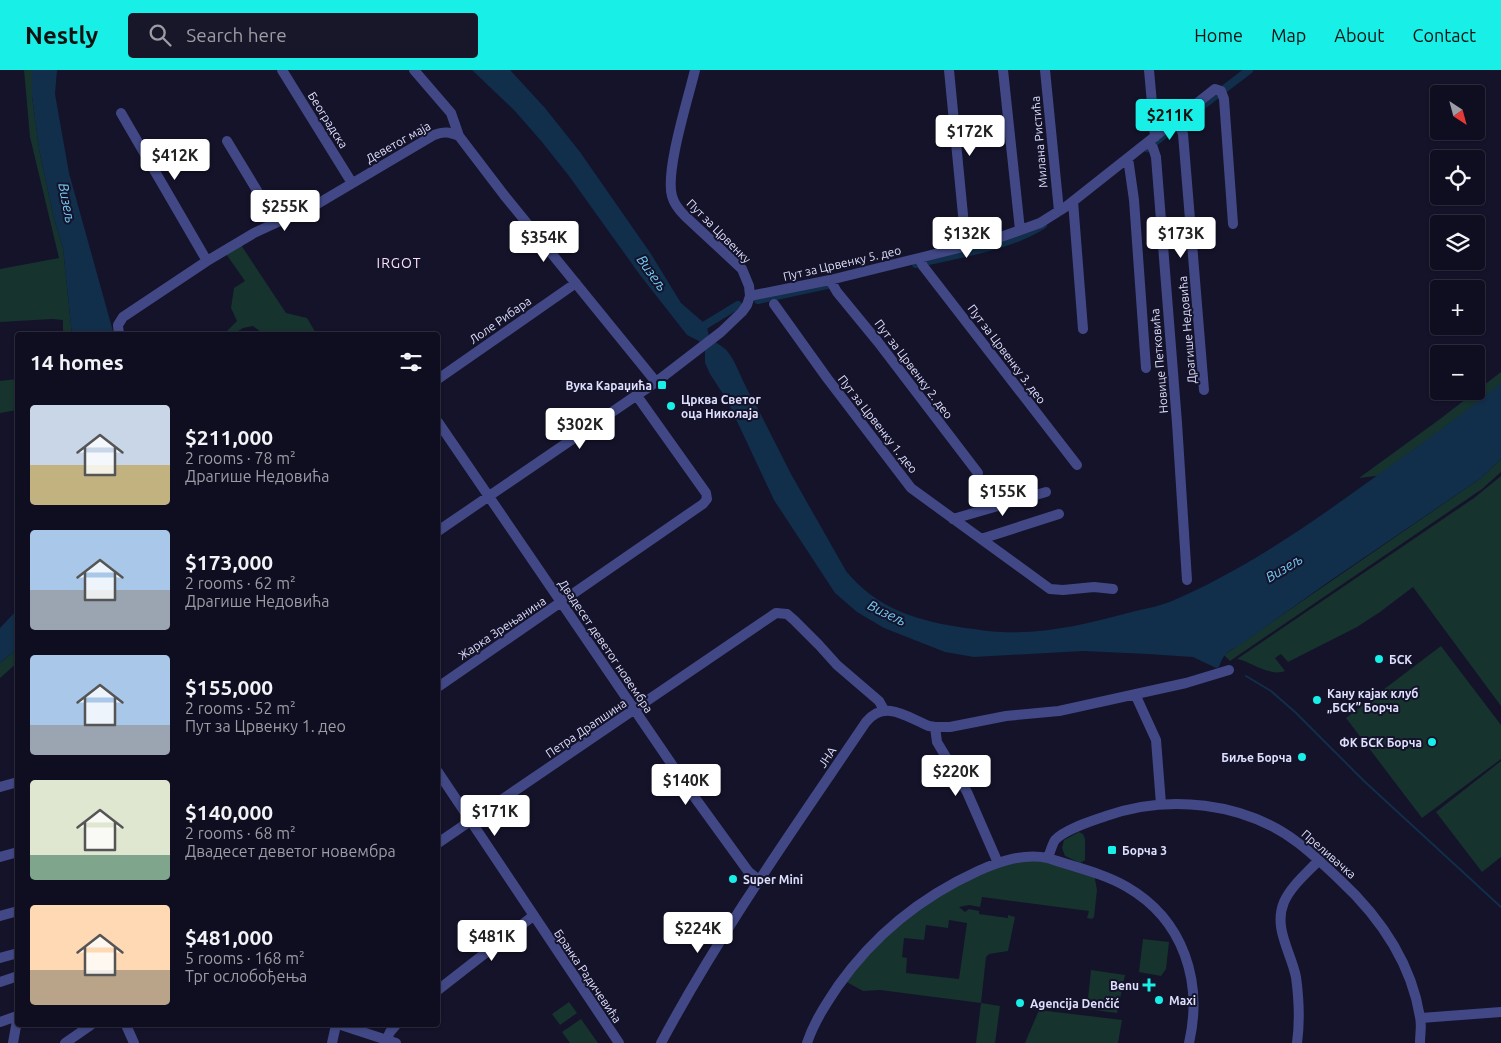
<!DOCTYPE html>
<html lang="en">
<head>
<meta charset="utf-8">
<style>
  :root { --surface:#0f0e20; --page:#181729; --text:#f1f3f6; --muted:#9b9ca5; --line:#2f2e3e; --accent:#18efe6 }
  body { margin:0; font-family:Ubuntu,sans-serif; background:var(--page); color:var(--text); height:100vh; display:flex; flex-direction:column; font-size:19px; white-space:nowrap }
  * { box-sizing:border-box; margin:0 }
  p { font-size:16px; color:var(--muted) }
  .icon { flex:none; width:28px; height:28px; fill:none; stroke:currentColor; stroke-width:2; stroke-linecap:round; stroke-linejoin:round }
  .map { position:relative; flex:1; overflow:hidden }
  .details { position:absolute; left:15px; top:262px; width:425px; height:695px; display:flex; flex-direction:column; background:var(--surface); border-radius:5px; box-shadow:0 1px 4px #0004,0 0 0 1px var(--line) }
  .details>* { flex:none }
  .needle { width:32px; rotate:144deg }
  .buttons { position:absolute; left:1430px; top:15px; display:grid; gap:10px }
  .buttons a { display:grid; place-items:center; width:55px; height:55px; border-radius:5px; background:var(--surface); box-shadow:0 1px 4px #0004,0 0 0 1px var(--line); font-size:25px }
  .price { position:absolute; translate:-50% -42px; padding:0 11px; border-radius:5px; background:#fff; color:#222; font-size:16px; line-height:32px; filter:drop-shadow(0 1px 2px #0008) }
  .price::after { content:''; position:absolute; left:50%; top:30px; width:15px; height:11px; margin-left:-8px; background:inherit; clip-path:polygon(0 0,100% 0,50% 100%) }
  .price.active { background:var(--accent); color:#111 }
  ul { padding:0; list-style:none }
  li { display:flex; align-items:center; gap:15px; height:125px; padding:0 15px }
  li span { display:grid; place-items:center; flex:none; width:140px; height:100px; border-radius:5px; color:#555 }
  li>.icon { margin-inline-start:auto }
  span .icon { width:60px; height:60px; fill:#fffc; stroke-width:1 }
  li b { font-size:21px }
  h2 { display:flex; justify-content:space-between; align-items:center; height:60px; padding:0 15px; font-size:21px }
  header { display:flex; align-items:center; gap:30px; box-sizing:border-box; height:70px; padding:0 25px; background:var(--accent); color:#111 }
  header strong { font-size:24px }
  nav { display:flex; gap:28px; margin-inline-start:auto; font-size:18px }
  .search { width:350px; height:45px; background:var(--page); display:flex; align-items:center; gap:12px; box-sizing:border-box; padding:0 18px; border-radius:5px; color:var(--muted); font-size:19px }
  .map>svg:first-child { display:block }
  .green { fill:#16332e; fill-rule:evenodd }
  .water { fill:#112e4a }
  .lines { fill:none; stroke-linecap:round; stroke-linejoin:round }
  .stream { stroke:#112e4a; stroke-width:2 }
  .canal { stroke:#112e4a; stroke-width:8 }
  .minor { stroke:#414885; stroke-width:10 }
  .poi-dot { fill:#18efe6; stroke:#14132a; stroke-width:2 }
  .labels { text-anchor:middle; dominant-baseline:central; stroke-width:4; stroke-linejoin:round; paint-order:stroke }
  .street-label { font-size:12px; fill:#dedffd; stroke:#14132a }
  .poi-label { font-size:12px; font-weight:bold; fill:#dedffd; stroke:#14132a; text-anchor:start }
  .water-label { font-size:14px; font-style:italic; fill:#73cbf5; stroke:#14132a }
  .neighbourhood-label { font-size:14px; letter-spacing:1px; fill:#fde0f6; stroke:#14132a }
</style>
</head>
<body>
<header>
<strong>Nestly</strong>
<div class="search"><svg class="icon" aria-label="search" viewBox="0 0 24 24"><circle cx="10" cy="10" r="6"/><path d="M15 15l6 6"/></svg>Search here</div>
<nav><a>Home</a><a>Map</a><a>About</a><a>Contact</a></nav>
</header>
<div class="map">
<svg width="1501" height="973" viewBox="0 0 1501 973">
  <rect width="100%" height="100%" fill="#14132a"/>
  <path class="green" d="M24,0H32V26L39,79L54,149L63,178L72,265H63V250L52,249L0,252V199L59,188L30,67Z
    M239,172L286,243L307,248L317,265H265L253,256L243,258L235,263L236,265H197L202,263H225L237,251L231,238L234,218L245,211L224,181Z
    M1501,302V319L1384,405L1359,408L1440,349Z
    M17,309V340L0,343V311Z
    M1501,389V402L1482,419L1230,591L1224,585L1481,408Z
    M1501,406V636L1413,517L1380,542L1357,557L1288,592L1281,584L1275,588L1285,601C1270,607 1252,592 1237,589L1474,428Z
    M1441,576L1501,655V689L1422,748L1346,648Z
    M17,579V593L0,608V593Z
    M1501,691V787L1482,802L1436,742Z
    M1079,762L1083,764L1085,769V790L1080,793L1065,786L1062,778L1064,770Z
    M1023,786L1094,804L1097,820L1094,847L1092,849L1087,848L1089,841L982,827L980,837L969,835L959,837L965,842L969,839L979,841V844L1008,848V845L1015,847L1008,881L989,884L986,887L981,933L1000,936L995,973H976L981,933L880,920L863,921L843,910L862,886L946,817ZM949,850L967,853L959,909L906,903L907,888L902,887L904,868L924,870L926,855L948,858Z
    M1143,869L1169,872L1166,899L1161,906L1139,902Z
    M1091,900L1125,905L1117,943L1087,939Z
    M569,932L577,943L560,955L552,944Z
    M1039,940L1122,950L1118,973H1025Z
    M581,949L598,973H570L562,962Z"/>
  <path class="water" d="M32,0H57L55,24L69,103L114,265H72L63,178L54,149L39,79L32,26Z
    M472,0H510L545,38L580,82L651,184L681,233L703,252L707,257L709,267C715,273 722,275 728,282C738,295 743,315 753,329L791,404L846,501C877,539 918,551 965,558C977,559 990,562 1002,562C1045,564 1087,554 1128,543C1142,539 1158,537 1172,531C1242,501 1306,457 1368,412C1413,380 1458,348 1501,313V389L1481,408L1327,513L1240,575C1226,582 1224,584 1219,597L1216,598L1193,587L1148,584L1083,581L974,587L945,582L884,558L857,542L835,523L774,430L727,330L710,304L705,293V278L699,271L687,265L640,205L569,106L542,72L514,40Z
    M17,540V579L0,593V558Z"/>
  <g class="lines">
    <path class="stream" d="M1246,606L1271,621L1295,642L1364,711L1501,837"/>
    <path class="canal" d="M1147,78L1249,0
      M916,194C956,184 1009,177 1043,155
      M758,230L827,215
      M697,260L738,235"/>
    <path class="minor" d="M282,0L352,113
      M414,0L451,43L459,66
      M949,0L966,176
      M1003,0L1020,160
      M1045,0L1059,141
      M1149,0L1155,67
      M121,43L207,191
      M1176,50L1180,56L1183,64L1204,320
      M227,71L276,152
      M1148,72L1153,78L1156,87L1177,353L1187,510
      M1128,88L1134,130L1146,298
      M1073,131L1083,259
      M919,188L923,196L1077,395
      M830,210L837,222L878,272L978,403
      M750,226L830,210L919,188L998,168L1040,153L1067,136L1215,19L1221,21L1224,29L1233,154
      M774,234L827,308L911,418L1050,519L1063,520L1094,517L1113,519
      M119,265L118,255L123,247L207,191L254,163L319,133L434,65C444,61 449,62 459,66L504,125L656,312
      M438,309L576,213
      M438,352L690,721L748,801L759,810
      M953,449L1046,422
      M438,461L656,312L721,262L742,242L747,235L750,226L749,216L742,199L685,146C679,140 674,134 672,126C665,101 688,29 695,0
      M981,469L1059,444
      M438,617L703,434L707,429L706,423L637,326
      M1135,624L1156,670L1161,734
      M935,657L937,672L967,722L998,793
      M438,702L619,973
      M0,717L18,712
      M438,773L776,543L787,544L794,550L819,575L837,595L879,631L884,640
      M0,787L18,782
      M1048,788C1050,782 1052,775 1055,770C1065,759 1092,751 1106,746C1168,724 1244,732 1297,772C1312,783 1326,797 1339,809C1380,847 1411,891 1420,947C1422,955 1420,964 1420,973
      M0,846L18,841
      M0,888L18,883
      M0,912L18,906
      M438,920L533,846
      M1421,948L1501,942
      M0,952L17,946
      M126,955L134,973
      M341,955L396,973
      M13,973L18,945
      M65,973L91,955
      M332,973L336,955
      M385,973L390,962L396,955
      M661,973C721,861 795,757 866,652C885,629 907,647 929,656L935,657H950L1006,646L1059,641L1186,613L1229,600
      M807,973C814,952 826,934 838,916C874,865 921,827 978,801C1000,791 1024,783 1048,788C1074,797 1103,803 1127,817C1184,850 1203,912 1189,973
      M1297,973C1300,951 1299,929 1296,907C1291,882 1273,858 1284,832C1291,816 1307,803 1319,790"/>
  </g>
  <g class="poi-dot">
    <rect x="657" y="310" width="10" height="10" rx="2.5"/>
    <circle cx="671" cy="336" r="5"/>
    <circle cx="1379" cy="589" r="5"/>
    <circle cx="1317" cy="630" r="5"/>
    <circle cx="1432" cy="672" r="5"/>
    <circle cx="1302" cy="687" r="5"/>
    <rect x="1107" y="775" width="10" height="10" rx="2.5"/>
    <circle cx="733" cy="809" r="5"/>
    <path d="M1146.5 907.5h5v5h5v5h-5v5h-5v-5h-5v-5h5z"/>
    <circle cx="1159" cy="930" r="5"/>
    <circle cx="1020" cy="933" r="5"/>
  </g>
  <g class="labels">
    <g class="street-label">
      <text transform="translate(328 50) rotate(58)">Београдска</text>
      <text transform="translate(398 72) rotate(-29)">Деветог маја</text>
      <text transform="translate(1039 72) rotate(-95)">Милана Ристића</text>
      <text transform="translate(719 161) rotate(45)">Пут за Црвенку</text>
      <text transform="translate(842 193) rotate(-13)">Пут за Црвенку 5. део</text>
      <text transform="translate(500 250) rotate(-35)">Лоле Рибара</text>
      <text transform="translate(1187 260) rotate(-95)">Драгише Недовића</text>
      <text transform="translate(1007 284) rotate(53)">Пут за Црвенку 3. део</text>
      <text transform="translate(1159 291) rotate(-95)">Новице Петковића</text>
      <text transform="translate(914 299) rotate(53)">Пут за Црвенку 2. део</text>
      <text transform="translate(878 354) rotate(52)">Пут за Црвенку 1. део</text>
      <text transform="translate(502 558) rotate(-34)">Жарка Зрењанина</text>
      <text transform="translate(606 576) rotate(56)">Двадесет деветог новембра</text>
      <text transform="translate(586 658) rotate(-34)">Петра Драпшина</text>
      <text transform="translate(827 687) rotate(-56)">ЈНА</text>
      <text transform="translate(1329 784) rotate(41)">Преливачка</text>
      <text transform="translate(588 906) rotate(56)">Бранка Радичевића</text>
    </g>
    <g class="poi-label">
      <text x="652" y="315" text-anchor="end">Вука Караџића</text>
      <text x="681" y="329">Црква Светог<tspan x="681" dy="14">оца Николаја</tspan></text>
      <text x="1389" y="589">БСК</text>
      <text x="1327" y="623">Кану кајак клуб<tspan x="1327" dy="14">„БСК” Борча</tspan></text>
      <text x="1422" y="672" text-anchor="end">ФК БСК Борча</text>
      <text x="1292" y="687" text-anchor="end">Биље Борча</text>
      <text x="1122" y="780">Борча 3</text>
      <text x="743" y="809">Super Mini</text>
      <text x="1139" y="915" text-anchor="end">Benu</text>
      <text x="1169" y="930">Maxi</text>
      <text x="1030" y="933">Agencija Denčić</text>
    </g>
    <g class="water-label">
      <text transform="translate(67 133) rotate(79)">Визељ</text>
      <text transform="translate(652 203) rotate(54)">Визељ</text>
      <text transform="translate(1284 498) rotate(-31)">Визељ</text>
      <text transform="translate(887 543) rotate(26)">Визељ</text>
    </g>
    <g class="neighbourhood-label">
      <text x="399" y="193">IRGOT</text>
    </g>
  </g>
</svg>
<div class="buttons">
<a><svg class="needle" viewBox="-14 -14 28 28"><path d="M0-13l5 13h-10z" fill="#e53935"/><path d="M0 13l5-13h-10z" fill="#9b9ca5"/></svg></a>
<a><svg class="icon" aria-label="locate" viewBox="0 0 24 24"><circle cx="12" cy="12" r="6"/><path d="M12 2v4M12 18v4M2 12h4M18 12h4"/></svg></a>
<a><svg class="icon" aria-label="layers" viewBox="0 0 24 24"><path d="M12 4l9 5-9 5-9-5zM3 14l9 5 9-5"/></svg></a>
<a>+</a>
<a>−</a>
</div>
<b class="price active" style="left:1170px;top:71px">$211K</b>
<b class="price" style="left:970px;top:87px">$172K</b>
<b class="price" style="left:175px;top:111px">$412K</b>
<b class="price" style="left:285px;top:162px">$255K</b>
<b class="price" style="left:967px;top:189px">$132K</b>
<b class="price" style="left:1181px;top:189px">$173K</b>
<b class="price" style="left:544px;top:193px">$354K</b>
<b class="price" style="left:580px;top:380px">$302K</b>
<b class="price" style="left:1003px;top:447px">$155K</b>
<b class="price" style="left:956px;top:727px">$220K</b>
<b class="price" style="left:686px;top:736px">$140K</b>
<b class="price" style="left:495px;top:767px">$171K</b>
<b class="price" style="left:698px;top:884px">$224K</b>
<b class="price" style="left:492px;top:892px">$481K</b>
<section class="details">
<h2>14 homes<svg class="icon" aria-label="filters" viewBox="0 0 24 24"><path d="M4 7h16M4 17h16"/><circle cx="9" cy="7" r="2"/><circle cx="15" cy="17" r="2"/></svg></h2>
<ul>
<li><span style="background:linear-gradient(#c9d6e8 60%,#c2b280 0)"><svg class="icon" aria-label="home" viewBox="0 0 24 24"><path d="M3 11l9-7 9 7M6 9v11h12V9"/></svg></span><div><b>$211,000</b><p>2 rooms · 78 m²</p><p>Драгише Недовића</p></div></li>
<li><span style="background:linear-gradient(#a9c7e8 60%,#9aa5b1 0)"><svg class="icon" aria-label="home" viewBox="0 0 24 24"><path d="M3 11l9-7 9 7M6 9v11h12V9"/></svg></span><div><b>$173,000</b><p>2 rooms · 62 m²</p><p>Драгише Недовића</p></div></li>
<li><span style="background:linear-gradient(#a9c7e8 70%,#9aa5b1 0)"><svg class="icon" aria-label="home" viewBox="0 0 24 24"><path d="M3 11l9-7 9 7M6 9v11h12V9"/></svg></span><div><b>$155,000</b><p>2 rooms · 52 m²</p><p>Пут за Црвенку 1. део</p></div></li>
<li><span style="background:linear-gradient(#dfe7d0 75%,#7fa58c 0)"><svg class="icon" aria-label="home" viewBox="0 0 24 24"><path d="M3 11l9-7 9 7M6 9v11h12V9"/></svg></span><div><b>$140,000</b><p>2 rooms · 68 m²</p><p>Двадесет деветог новембра</p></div></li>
<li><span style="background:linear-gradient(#ffd9b3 65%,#b9a48a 0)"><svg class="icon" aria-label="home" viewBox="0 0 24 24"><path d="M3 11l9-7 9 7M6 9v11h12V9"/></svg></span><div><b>$481,000</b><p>5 rooms · 168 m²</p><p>Трг ослобођења</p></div></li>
</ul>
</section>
</div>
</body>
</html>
